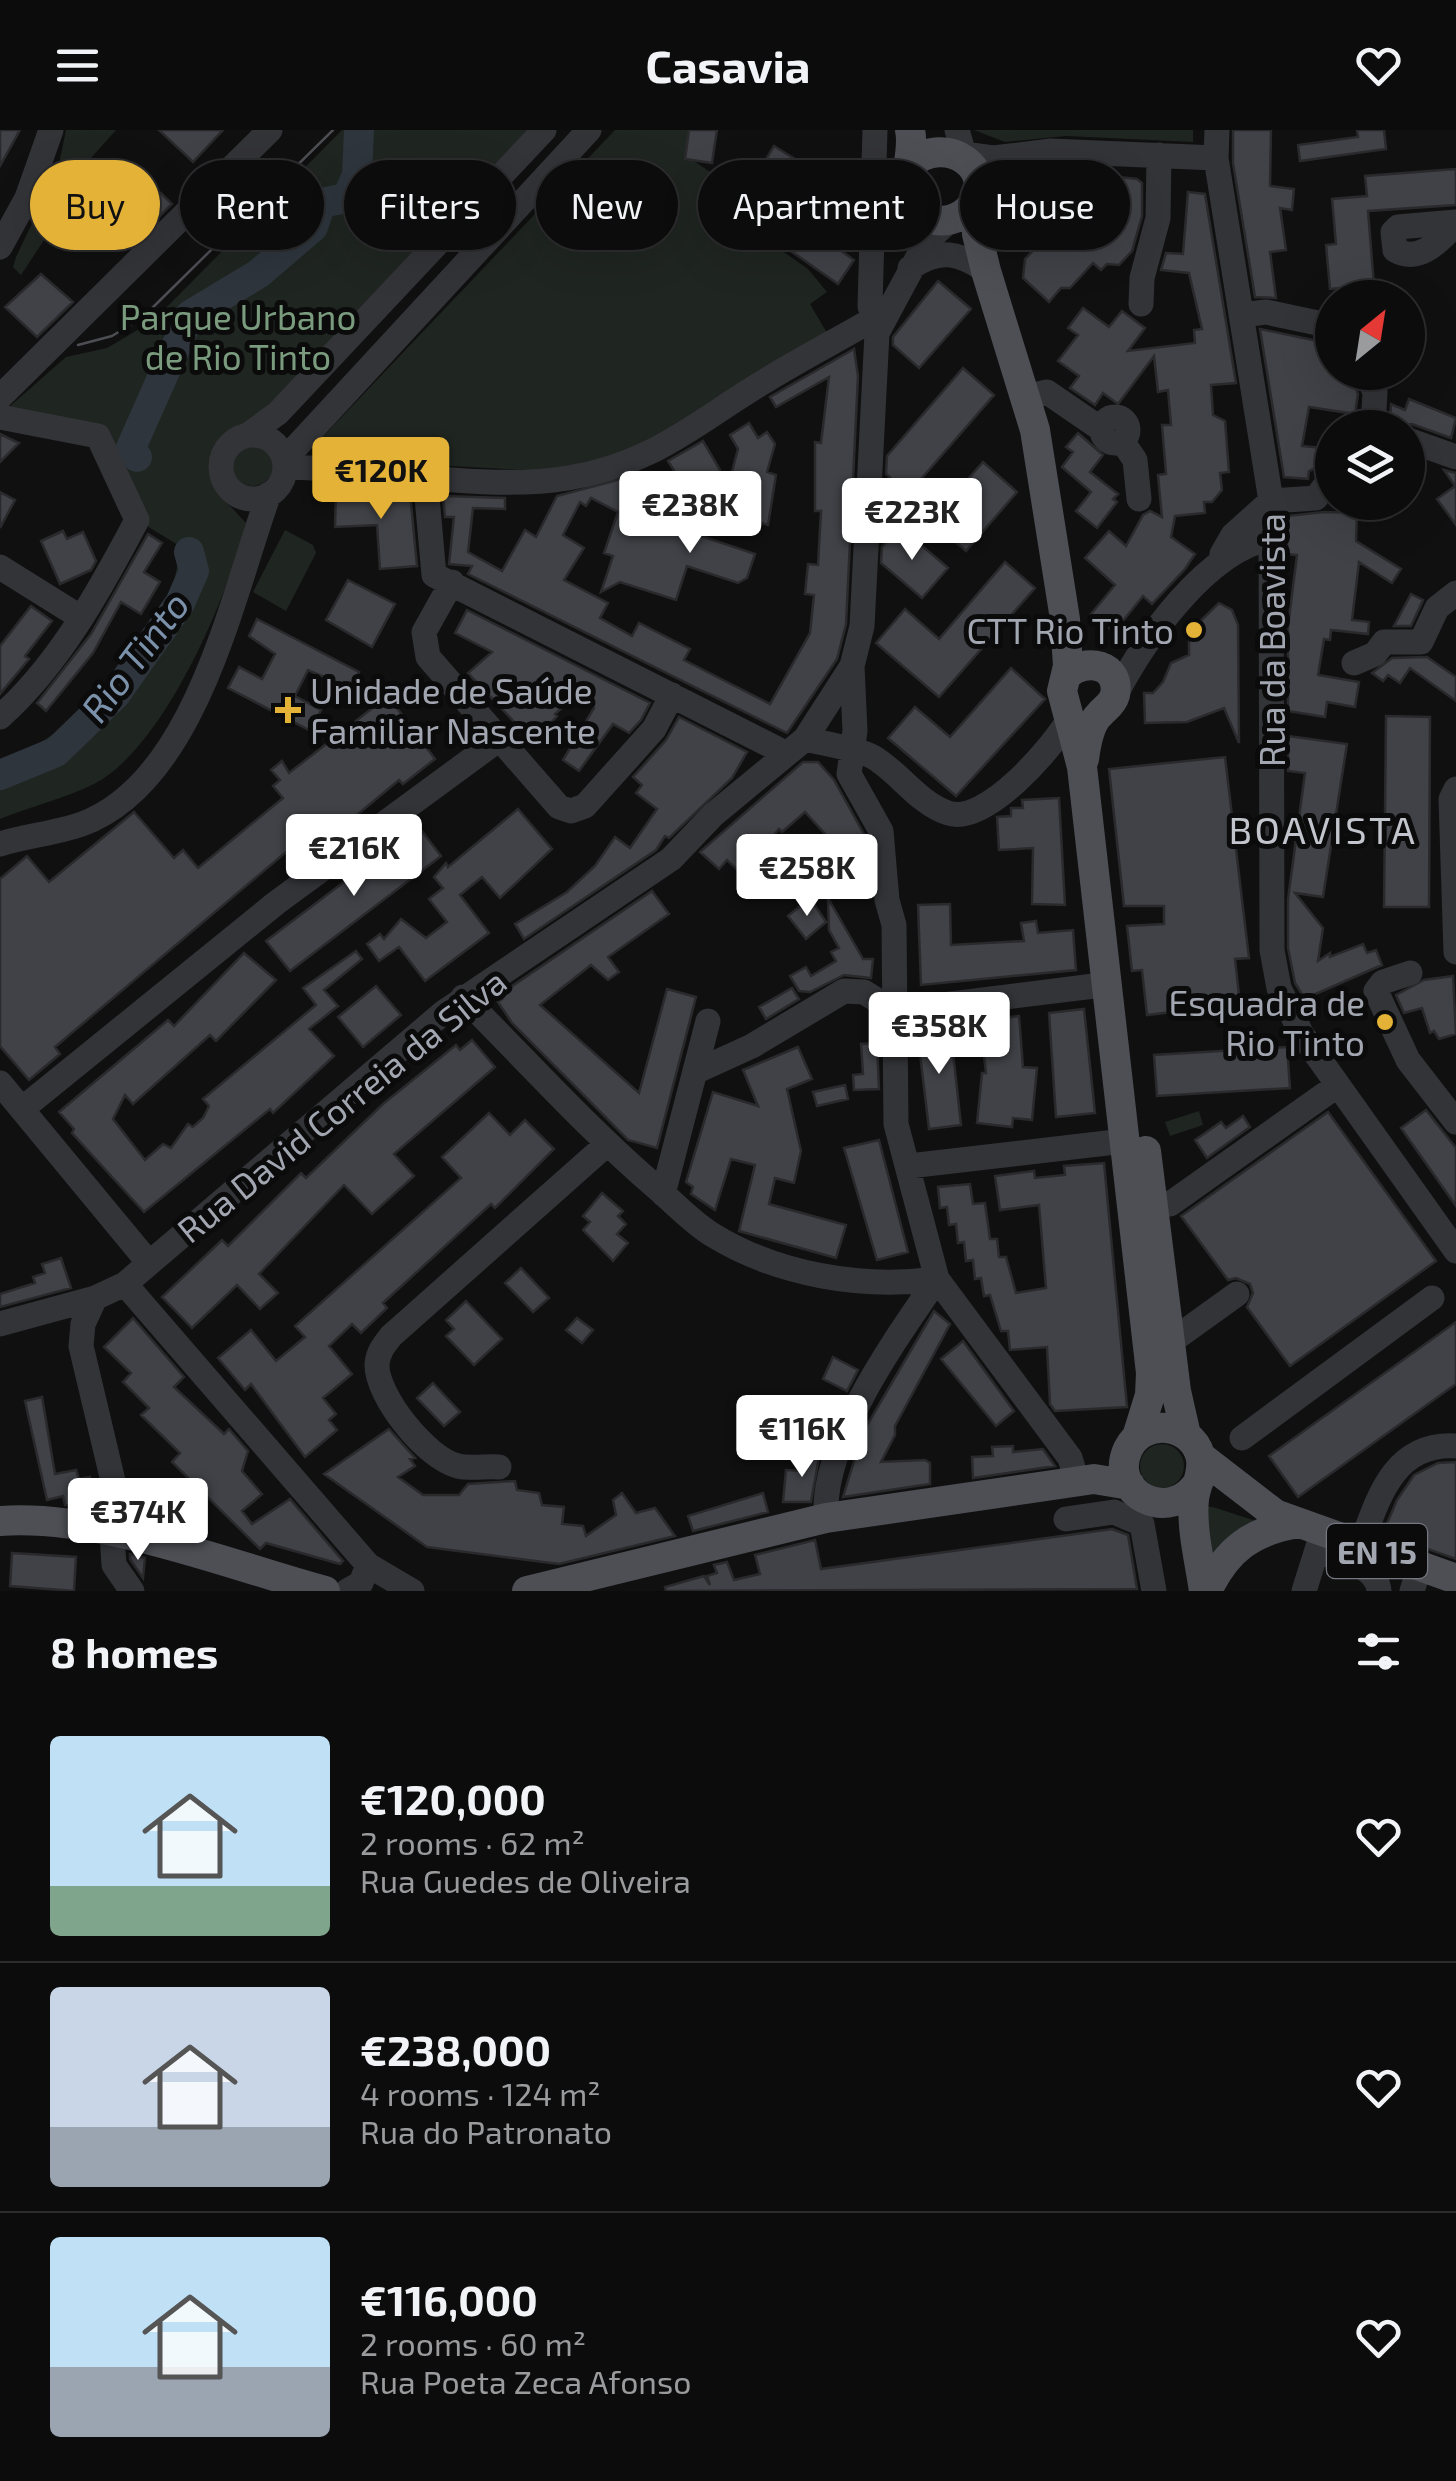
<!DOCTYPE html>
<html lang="en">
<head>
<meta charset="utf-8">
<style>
  :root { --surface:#0c0c0d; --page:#151516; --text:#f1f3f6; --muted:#9a9b9d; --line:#2c2c2e; --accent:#e3b236 }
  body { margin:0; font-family:"Exo 2",sans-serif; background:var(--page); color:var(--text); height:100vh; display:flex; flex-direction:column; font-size:38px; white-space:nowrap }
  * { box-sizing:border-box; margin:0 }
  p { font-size:32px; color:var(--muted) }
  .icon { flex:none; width:55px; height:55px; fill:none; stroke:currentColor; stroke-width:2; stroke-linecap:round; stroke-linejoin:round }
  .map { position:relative; height:1461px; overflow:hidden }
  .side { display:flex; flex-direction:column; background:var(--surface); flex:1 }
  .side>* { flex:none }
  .guide { position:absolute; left:30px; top:30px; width:1398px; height:90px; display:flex; gap:20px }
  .needle { width:65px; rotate:30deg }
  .fabs { position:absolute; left:1315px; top:150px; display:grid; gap:20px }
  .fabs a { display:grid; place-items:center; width:110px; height:110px; border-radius:50%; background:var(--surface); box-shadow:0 10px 40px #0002,0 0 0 2px var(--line); font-size:50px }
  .price { position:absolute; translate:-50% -85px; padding:0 22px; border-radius:10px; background:#fff; color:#222; font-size:32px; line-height:65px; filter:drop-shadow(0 2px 5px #0008) }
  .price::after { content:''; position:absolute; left:50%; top:60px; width:30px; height:22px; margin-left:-15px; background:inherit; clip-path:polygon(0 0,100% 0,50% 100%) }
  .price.selected { background:var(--accent); color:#111 }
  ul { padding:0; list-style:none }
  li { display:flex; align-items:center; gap:30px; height:250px; padding:0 50px }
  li+li { border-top:2px solid var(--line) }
  li span { display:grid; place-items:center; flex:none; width:280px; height:200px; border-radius:10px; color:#555 }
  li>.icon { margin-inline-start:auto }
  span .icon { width:120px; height:120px; fill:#fffc; stroke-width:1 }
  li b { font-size:42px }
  h2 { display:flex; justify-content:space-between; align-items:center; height:120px; padding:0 50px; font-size:42px }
  .chip { padding:0 35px; border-radius:45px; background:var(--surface); box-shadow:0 10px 40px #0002,0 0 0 2px var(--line); font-size:35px; line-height:90px }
  .chip.selected { background:var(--accent); color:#111 }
  header { display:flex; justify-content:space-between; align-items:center; height:130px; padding:0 50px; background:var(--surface); font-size:45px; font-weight:700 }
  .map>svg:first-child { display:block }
  .green { fill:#1f2520 }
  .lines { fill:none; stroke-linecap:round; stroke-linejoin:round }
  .river { stroke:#2e353d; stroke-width:30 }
  .building { fill:#414247; stroke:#2a2a2d; stroke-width:2.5 }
  .minor { stroke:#333438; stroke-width:25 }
  .major { stroke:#4d4f55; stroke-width:30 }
  .tram { stroke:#4c4e53; stroke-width:2.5 }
  .poi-dot { fill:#e3b236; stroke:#0b0b0c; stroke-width:4 }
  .labels { text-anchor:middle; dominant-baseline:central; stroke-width:10; stroke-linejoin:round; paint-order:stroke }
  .shield { fill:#0b0b0c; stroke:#757880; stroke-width:2.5 }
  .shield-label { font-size:32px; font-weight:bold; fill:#a2a6b1 }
  .park-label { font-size:35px; fill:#7a9b7e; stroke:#0b0b0c }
  .poi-label { font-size:35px; fill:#a2a6b1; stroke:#0b0b0c; text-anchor:end }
  .street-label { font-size:35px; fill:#a2a6b1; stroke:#0b0b0c }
  .water-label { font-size:38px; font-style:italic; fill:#7b91aa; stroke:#0b0b0c }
  .neighbourhood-label { font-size:38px; letter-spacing:2.5px; fill:#c3c5cd; stroke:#0b0b0c }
</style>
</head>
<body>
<header><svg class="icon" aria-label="menu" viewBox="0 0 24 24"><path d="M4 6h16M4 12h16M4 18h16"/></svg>Casavia<svg class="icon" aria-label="heart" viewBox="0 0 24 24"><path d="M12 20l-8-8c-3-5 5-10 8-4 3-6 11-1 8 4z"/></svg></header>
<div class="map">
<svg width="1456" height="1461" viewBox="0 0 1456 1461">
  <rect width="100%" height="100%" fill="#101011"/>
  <path class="green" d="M66,0H116L82,38L94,48L72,96L58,89L21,145L13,137L16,127L58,39Z
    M342,0H527L260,289L219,313L209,345L216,361L246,393C228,467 164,618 94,654C64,669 31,676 0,689V633C75,605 183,501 178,415L137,390L98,306L0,285L66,227L107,218L153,191Z
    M615,0H688L689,28L751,69L784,106L778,118L808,139L827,162L810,174L830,208L615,329L543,341L342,330L318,322L315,315Z
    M974,0H1193V12L1066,6L1005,12Z
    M230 334a22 22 0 1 1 44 0a22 22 0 1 1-44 0Z
    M285,400L313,415L316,423L286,481L253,462Z
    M1199,981L1203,995L1170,1006L1165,992Z
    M1140 1336a22 22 0 1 1 44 0a22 22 0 1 1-44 0Z
    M1204,1377H1213L1262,1393L1209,1436Z"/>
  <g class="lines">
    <path class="river" d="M137,327L130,320L190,185L258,144L313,97L321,73L347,68L357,45L359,0
      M0,645L56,622L115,565L180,473L194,441L189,422"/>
  </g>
  <path class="building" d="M0,0H20L0,36Z
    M159,0H223L193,32Z
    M689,0H717L712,33L685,29Z
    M1233,0H1271L1270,56L1294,59L1292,80L1280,78L1286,120L1270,122L1276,168L1255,167L1233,33Z
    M1357,0H1384L1386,19L1300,31L1298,15L1358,7Z
    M774,16L856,67L851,74L856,78L848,84L856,89V96L840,120L854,130L838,154L785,117L806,87L788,77L792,72L754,49Z
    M104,39L148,77L161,63L172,74L126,119L96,93L115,71L93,53Z
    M1456,39V75L1368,81L1374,155L1330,159L1326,115L1336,114L1332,69L1367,66L1365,46Z
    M1069,42L1137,49L1142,53V86L1132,121L1119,135L1107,134L1101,140L1093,133L1070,158H1061L1049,172L1023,148L1025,129L1061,92L1049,82L1063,67L1054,58Z
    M1188,62L1205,64L1236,253L1211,255L1213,285L1225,291L1229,342L1220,343L1222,360L1212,372H1204L1205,383L1175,386L1171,407L1195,424L1185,439L1152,474L1143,466L1114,502L1091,484L1115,455L1085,428L1109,401L1126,416L1143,385L1150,381L1162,387L1158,345L1166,344L1162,295H1171L1168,260L1158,262L1154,226L1118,274L1103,263L1095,275L1070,258L1079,246L1058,231L1078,205L1068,198L1083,178L1109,197L1122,181L1145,198L1128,221L1195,213L1194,200L1202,199L1189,143L1161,140L1166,123L1183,124Z
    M41,144L73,172L37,207L5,177Z
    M938,151L971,179L919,238L893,215V207Z
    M1260,199L1332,214V242H1350L1358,264L1355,284L1309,277L1302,316L1332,319V330L1309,341L1308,349L1284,347Z
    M854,219L858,246L846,494L837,529L787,603L468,444L472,436L449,434L454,387H445L443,366L505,368V379L473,378L468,422L502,441L525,400L536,407L557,366L640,344L625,371L667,385L676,359L690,366L668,331L703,311L720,340L698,405L755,424L747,448L738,453L687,436L676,470L620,452L601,462L613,426L604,423L618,382L591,368L586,376L580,372L563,405L584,418L564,450L608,473L600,488L632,506L639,493L690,519L684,530L770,574L810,503L814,465L805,464L808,434L818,435L821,381H815V312L821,313L829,247L776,277L770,267Z
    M963,238L994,265L908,364L886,344L887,326Z
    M1409,269L1456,288L1451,308L1412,294L1389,298L1391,274L1405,280Z
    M749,293L758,308L767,302L775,314L767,342L776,345L768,395L753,390L758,372L745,369L749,354L730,349L738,319L730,305Z
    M1078,303L1103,325L1090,342L1118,364L1113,369L1117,372L1097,398L1076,381L1091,362L1062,337L1073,322L1066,317Z
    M0,304L19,313L0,332Z
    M983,332L1017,362L966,421L931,391Z
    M1444,340L1456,343V395L1437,369L1455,356Z
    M364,358L410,363L417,436L380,439L377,395L335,397L336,360Z
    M0,362L15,370L0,398Z
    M1324,382L1357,383L1356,411L1401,439L1392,453L1359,432L1352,490L1369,492L1368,504L1331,500L1330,510L1324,509L1318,545L1359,552L1355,577L1327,572L1325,587L1288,581V496L1297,425L1287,424V386Z
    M900,397L948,438L922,468L881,433L882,417Z
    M63,401L67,409L83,402L96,431L91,440L60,454L41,411Z
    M148,404L162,413L144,442L160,452L141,484L121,472L93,523L46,581L37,573L91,504Z
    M1005,432L1035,458L939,567L876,513L905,479L939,509Z
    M348,450L395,474L372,517L326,490Z
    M1411,464L1423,470L1411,496H1394Z
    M1219,473L1232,480L1238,495L1239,613L1224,578L1187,592L1145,593L1144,563H1153L1163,552L1171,533L1189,525V502Z
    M31,476L52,491L25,526L29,529L0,564V516Z
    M467,480L650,573L641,590L629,603L613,594L579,641L563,630L594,578L574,567L555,584L557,586L534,613L468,543L492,522L455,503Z
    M257,489L359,542L350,558L308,540L295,566L321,580L311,601L228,558L239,537L262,549L275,524L249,506Z
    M1427,527L1456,547V571L1410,538L1400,553L1388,545L1383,551L1372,543L1392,528Z
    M1011,538L1045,569L956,666L888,608L915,577L950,607Z
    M388,566L435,629L403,654L399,650L322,714L311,701L55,917L60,924L29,950L0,916V749L27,726L49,752L134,682L174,728L183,720L198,738L283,668L273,656L280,650L271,640L282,631L289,643Z
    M1386,586L1430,587L1429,777H1384Z
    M679,587L747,622L732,648L669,708L665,706L656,720L524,809L515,794L567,762L595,736L615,707L630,718L657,679L636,663L642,655L633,647L666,610Z
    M1288,606L1347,614L1323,767L1295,763L1323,798L1318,831L1330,823V827L1363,814L1367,823L1376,820L1382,835L1313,865L1318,890L1295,853L1288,818V769L1305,643L1288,641Z
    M1225,627L1249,828L1235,829L1240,874L1147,885L1142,840L1132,841L1127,796L1164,794V776H1124L1109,639Z
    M803,632H818L834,650L865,706L869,755L847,756L827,733L826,705L805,682L782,702L779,699L741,743L727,730L719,739L700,722Z
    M1059,668L1065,775L1032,774L1033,718L999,720L997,687L1011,686V678H1023L1022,670Z
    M518,679L552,719L500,768L482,747L460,765L489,803L425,851L399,817L379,831L367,814L380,804L384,809L401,789L426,808L447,792L429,769L443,758L434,747L446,733L448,737Z
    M418,696L441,726L290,841L266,811Z
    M652,761L669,784L608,827L619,842L608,850L591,835L540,875L639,963L667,859L696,867L657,1018L628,1010L512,893L498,872L502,869L499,865Z
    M810,768L826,792L806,809L788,786Z
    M828,768L863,829H873L871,848L844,845L810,862L799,861L790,846L806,837L811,846L836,831L831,822L839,818L829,800Z
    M950,774L951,815L1024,811L1021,793L1036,791L1038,803L1073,800L1076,840L921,855L918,775Z
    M356,821L362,829L324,860L338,876L309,899L334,926L273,983L270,979L144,1082L72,1003L74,999L59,982L168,890L174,896L244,823L276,850L216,911L210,905L133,974L125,965L113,989L145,1030L163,1014L171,1018L188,994L193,997L203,988L209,976L203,969L316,875L303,858Z
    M1453,846L1456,904L1439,909L1434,901L1430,903L1422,878L1404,883L1396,865L1424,850Z
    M376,856L401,885L363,917L338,887Z
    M792,858L799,869L766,889L759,877Z
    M1084,879L1095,983L1056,987L1049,883Z
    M1019,886L1023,937L1037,938L1032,990L1013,988L1012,997L977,993L982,943H986L980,891Z
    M950,895L961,995L929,999L917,899Z
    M472,910L495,937L394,1024L414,1046L372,1084L344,1055L259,1144L278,1163L260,1179L237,1155L192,1198L162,1167L222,1110L228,1116L301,1043L306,1048L383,974L456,915L460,920Z
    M877,913L879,959L854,960L853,945L863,944L861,914Z
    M798,917L812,949L787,959L801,1021L794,1053L775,1048L769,1074L846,1095L836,1128L739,1101L755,1035L731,1029L715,1080L691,1064L693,1057L686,1052L713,962L758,976L743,940Z
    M1287,917L1290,958L1157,966L1154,925Z
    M845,955L848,969L817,976L813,962Z
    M1426,980L1456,1018V1076L1401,998Z
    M1328,982L1436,1131L1290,1236L1247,1177L1253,1163L1250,1154L1236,1148L1228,1150L1181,1086Z
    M489,983L510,1005L525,990L554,1019L495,1078L491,1074L383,1173L387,1178L361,1203L352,1194L329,1216L352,1244L323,1268L336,1284L329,1290L337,1300L305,1327L251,1254L245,1260L218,1228L251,1200L276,1231L305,1207L295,1196L461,1048L442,1027Z
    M1243,986L1250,997L1207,1028L1195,1010L1221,992L1226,998Z
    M879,1010L908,1122L877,1130L844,1018Z
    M1104,1033L1127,1277L1055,1281L1050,1274L1047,1217L1010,1220L1008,1201H1001L990,1165L984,1166L981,1148L975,1149L973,1130L966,1131L964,1112L958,1113L956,1094L949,1095L947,1077L940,1078L938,1057L970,1054L973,1074L985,1073L990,1109H997L999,1127H1006L1016,1163L1046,1158L1039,1075L1000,1080L995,1046L1034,1041L1035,1048L1065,1045L1064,1036Z
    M602,1063L623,1081L618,1086L626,1094L617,1104L628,1113L613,1131L583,1100L590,1092L583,1086Z
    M61,1128L71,1158L0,1177V1164L35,1153L33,1147L45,1143L42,1134Z
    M521,1138L549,1168L533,1182L505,1153Z
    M466,1171L502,1209L474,1235L446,1206L454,1199L446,1190Z
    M934,1181L950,1194L895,1296V1305L881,1332L925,1330L930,1333V1354L843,1367L863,1302Z
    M133,1188L184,1247L174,1257L224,1304L229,1299L248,1321L242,1341L262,1364L242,1381L252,1394L290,1369L343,1431L340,1434L266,1413L260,1419L172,1332L180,1323L141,1285L149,1278L123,1252L131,1243L104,1217Z
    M577,1188L593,1200L582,1213L566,1200Z
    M1456,1192V1254L1298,1367L1269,1326Z
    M963,1211L1014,1281L996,1296L941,1229Z
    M833,1227L858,1240L847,1261L823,1249Z
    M433,1253L460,1282L444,1296L417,1268Z
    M42,1267L55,1344L76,1340L79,1349L90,1347L97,1376L65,1375L63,1366L47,1370L25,1271Z
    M389,1299L415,1328L410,1329L415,1336L398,1347L423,1365H459L468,1354L515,1351L517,1360L539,1363L542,1375L564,1377L562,1394L583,1396L586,1406L616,1385L613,1370L622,1363L636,1383L655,1378L675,1406L559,1434L427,1417L324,1344Z
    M1013,1316V1322L1043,1319L1055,1336L973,1348L972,1327L993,1326L992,1317Z
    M806,1320L820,1321L811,1372H783L786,1340L805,1341Z
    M1456,1332V1429L1383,1403L1397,1370L1414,1345L1438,1333Z
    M763,1363L768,1382L693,1401L688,1386Z
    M1112,1399L1128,1405L1137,1459L666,1461L665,1457L704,1446L710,1455L707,1446L717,1443L714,1435L727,1432L734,1450L760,1444L755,1425L815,1410L821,1439Z
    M12,1423L76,1427L74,1461L10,1456Z
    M130,1424L145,1428L143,1448L130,1429Z"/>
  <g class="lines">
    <path class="minor" d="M875,0L870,176L884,183
      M957,0L964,24L993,28L1051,21L1216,28
      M1217,0L1216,28L1271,371L1272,820L1279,858L1301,903L1456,1121
      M950,90L926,112L877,203L862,496L852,536L855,601L849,644L881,701L887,770L894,795L896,994L937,1149L1070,1328L1077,1351
      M1456,92L1398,97L1393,102L1395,120C1420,134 1439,111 1456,94
      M0,117L27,68L51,0
      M910,138C939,118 959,122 986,141
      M1141,174L1142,148L1158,88L1159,25
      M1241,185L1266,182L1332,196
      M1366,242L1375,262L1373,298
      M0,267L270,0
      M1027,267L1047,262L1101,299
      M0,287L98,306L137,390C101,458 59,535 0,587
      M1102 300a13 13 0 1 1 26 0a13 13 0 1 1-26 0Z
      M248,305L278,283L544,0
      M221 337a32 32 0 1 1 64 0a32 32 0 1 1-64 0Z
      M1408,310L1456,327
      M1122,311L1135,330L1139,369
      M284,330L589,0
      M285,337C371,338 487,362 568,348C654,334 695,293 765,251C804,227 845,206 884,183
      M425,345L434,445L785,623
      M1271,371L1316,368L1332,346
      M1222,424L1233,405L1271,371
      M0,437L80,487
      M452,452L424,502L428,527L559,677L571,681L585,676L654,599L672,565
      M1354,533L1375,524L1384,512H1421L1437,478L1456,463
      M1115,566C1144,510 1206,421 1271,408
      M805,609C822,613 859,619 873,627C899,642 918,673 948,683C986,696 1054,616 1071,586
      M1456,659L1451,669L1456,822
      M0,714C26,706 56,703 82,694C196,652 232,465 269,364
      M1410,843L1383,852L1376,861L1408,930L1456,992
      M463,867C528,932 589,1000 658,1059C675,1074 692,1092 711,1104C777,1145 862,1159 937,1149
      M695,942L752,916L844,861L864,862L894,881L1094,856
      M0,953L149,1133
      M22,979L276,773L498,610
      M909,1036L1124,1011L1138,1022
      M663,1064L708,891
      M1153,1071L1170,1074L1338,955
      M125,1154L368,1435L412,1461
      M95,1168L83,1194L81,1216L126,1406
      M0,1194L95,1168L125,1154L444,882L671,729L713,685L805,609L852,536
      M1157,1202L1167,1208L1180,1205L1237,1164
      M1242,1308L1432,1168
      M499,1337C486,1336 470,1339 458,1336C427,1329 376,1266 377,1234C378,1222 384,1215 391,1206L606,1015
      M826,1388C821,1312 895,1210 937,1149
      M1066,1389L1114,1382L1142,1394L1154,1461
      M112,1404L114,1435L132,1461
      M1361,1415C1378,1368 1394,1312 1456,1316
      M1317,1420C1339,1429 1377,1434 1379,1461
      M347,1461L361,1453L368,1435
      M1304,1461L1321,1407
      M1412,1461L1420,1436"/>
    <path class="major" d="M909,36C945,0 1003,42 968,80C958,89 944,93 931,89C887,75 917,31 910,0
      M976,68L977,104L986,141L1035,300L1065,489L1068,536L1062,561L1082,637L1151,1243L1150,1265L1137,1307
      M1067,545C1085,527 1121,534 1115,565C1112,575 1106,577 1100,584C1089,594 1086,614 1084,629
      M1146,1021L1176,1261L1186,1305
      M1201,1327L1275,1384L1456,1449
      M1199,1351C1171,1397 1107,1363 1128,1319C1143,1288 1190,1292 1200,1325C1205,1340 1196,1354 1194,1369C1191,1399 1200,1432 1204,1461
      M0,1391C102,1384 226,1434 325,1461
      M527,1461L826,1388L1094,1349L1130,1355
      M1207,1461C1227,1419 1252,1401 1298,1393"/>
    <path class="tram" d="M78,215L112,206L143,187L333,0"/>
  </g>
  <g class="poi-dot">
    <circle cx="1194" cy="500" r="10"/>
    <path d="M283 565h10v10h10v10h-10v10h-10v-10h-10v-10h10z"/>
    <circle cx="1385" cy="892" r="10"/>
  </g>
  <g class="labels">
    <rect class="shield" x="1327" y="1394" width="100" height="54" rx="8"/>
    <g class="shield-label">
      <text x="1377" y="1421">EN 15</text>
    </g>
    <g class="park-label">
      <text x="238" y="186">Parque Urbano<tspan x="238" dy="40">de Rio Tinto</tspan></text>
    </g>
    <g class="poi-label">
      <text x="1174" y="500">CTT Rio Tinto</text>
      <text x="310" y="560" text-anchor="start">Unidade de Saúde<tspan x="310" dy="40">Familiar Nascente</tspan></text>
      <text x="1365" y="872">Esquadra de<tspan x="1365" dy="40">Rio Tinto</tspan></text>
    </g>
    <g class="street-label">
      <text transform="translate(1271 510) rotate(-90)">Rua da Boavista</text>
      <text transform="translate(341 975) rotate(-39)">Rua David Correia da Silva</text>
    </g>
    <g class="water-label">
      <text transform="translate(134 526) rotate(-53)">Rio Tinto</text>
    </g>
    <g class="neighbourhood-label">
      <text x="1323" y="699">BOAVISTA</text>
    </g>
  </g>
</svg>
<div class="fabs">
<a><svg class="needle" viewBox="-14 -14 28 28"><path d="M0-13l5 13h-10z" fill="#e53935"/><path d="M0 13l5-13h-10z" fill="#9a9b9d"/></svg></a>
<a><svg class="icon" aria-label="layers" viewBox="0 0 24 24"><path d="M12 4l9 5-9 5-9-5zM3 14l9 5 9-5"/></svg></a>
</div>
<b class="price selected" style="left:381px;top:392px">€120K</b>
<b class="price" style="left:690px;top:426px">€238K</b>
<b class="price" style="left:912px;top:433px">€223K</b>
<b class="price" style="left:354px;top:769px">€216K</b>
<b class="price" style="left:807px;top:789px">€258K</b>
<b class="price" style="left:939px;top:947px">€358K</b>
<b class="price" style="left:802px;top:1350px">€116K</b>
<b class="price" style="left:138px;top:1433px">€374K</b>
<div class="guide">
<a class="chip selected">Buy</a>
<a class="chip">Rent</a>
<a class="chip">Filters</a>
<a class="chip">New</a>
<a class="chip">Apartment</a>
<a class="chip">House</a>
</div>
</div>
<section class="side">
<h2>8 homes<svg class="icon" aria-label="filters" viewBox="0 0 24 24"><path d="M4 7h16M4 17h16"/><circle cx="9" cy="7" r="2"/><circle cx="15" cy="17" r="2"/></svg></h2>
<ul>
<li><span style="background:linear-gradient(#bfe0f5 75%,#7fa58c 0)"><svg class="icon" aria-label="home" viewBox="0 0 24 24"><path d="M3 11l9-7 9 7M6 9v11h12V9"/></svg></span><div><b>€120,000</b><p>2 rooms · 62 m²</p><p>Rua Guedes de Oliveira</p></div><svg class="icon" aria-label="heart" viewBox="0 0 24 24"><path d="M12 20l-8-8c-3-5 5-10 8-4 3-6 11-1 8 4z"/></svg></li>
<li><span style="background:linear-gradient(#c9d6e8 70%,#9aa5b1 0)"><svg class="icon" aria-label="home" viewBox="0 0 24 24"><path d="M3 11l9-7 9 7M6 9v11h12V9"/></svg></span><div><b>€238,000</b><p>4 rooms · 124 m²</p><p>Rua do Patronato</p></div><svg class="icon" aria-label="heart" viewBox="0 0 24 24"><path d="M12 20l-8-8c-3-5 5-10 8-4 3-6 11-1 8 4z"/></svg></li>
<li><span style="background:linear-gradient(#bfe0f5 65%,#9aa5b1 0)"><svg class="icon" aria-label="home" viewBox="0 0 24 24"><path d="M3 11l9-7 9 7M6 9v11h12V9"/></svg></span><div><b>€116,000</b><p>2 rooms · 60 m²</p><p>Rua Poeta Zeca Afonso</p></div><svg class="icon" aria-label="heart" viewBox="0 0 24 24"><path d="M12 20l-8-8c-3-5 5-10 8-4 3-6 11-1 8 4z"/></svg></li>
</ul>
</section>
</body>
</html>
